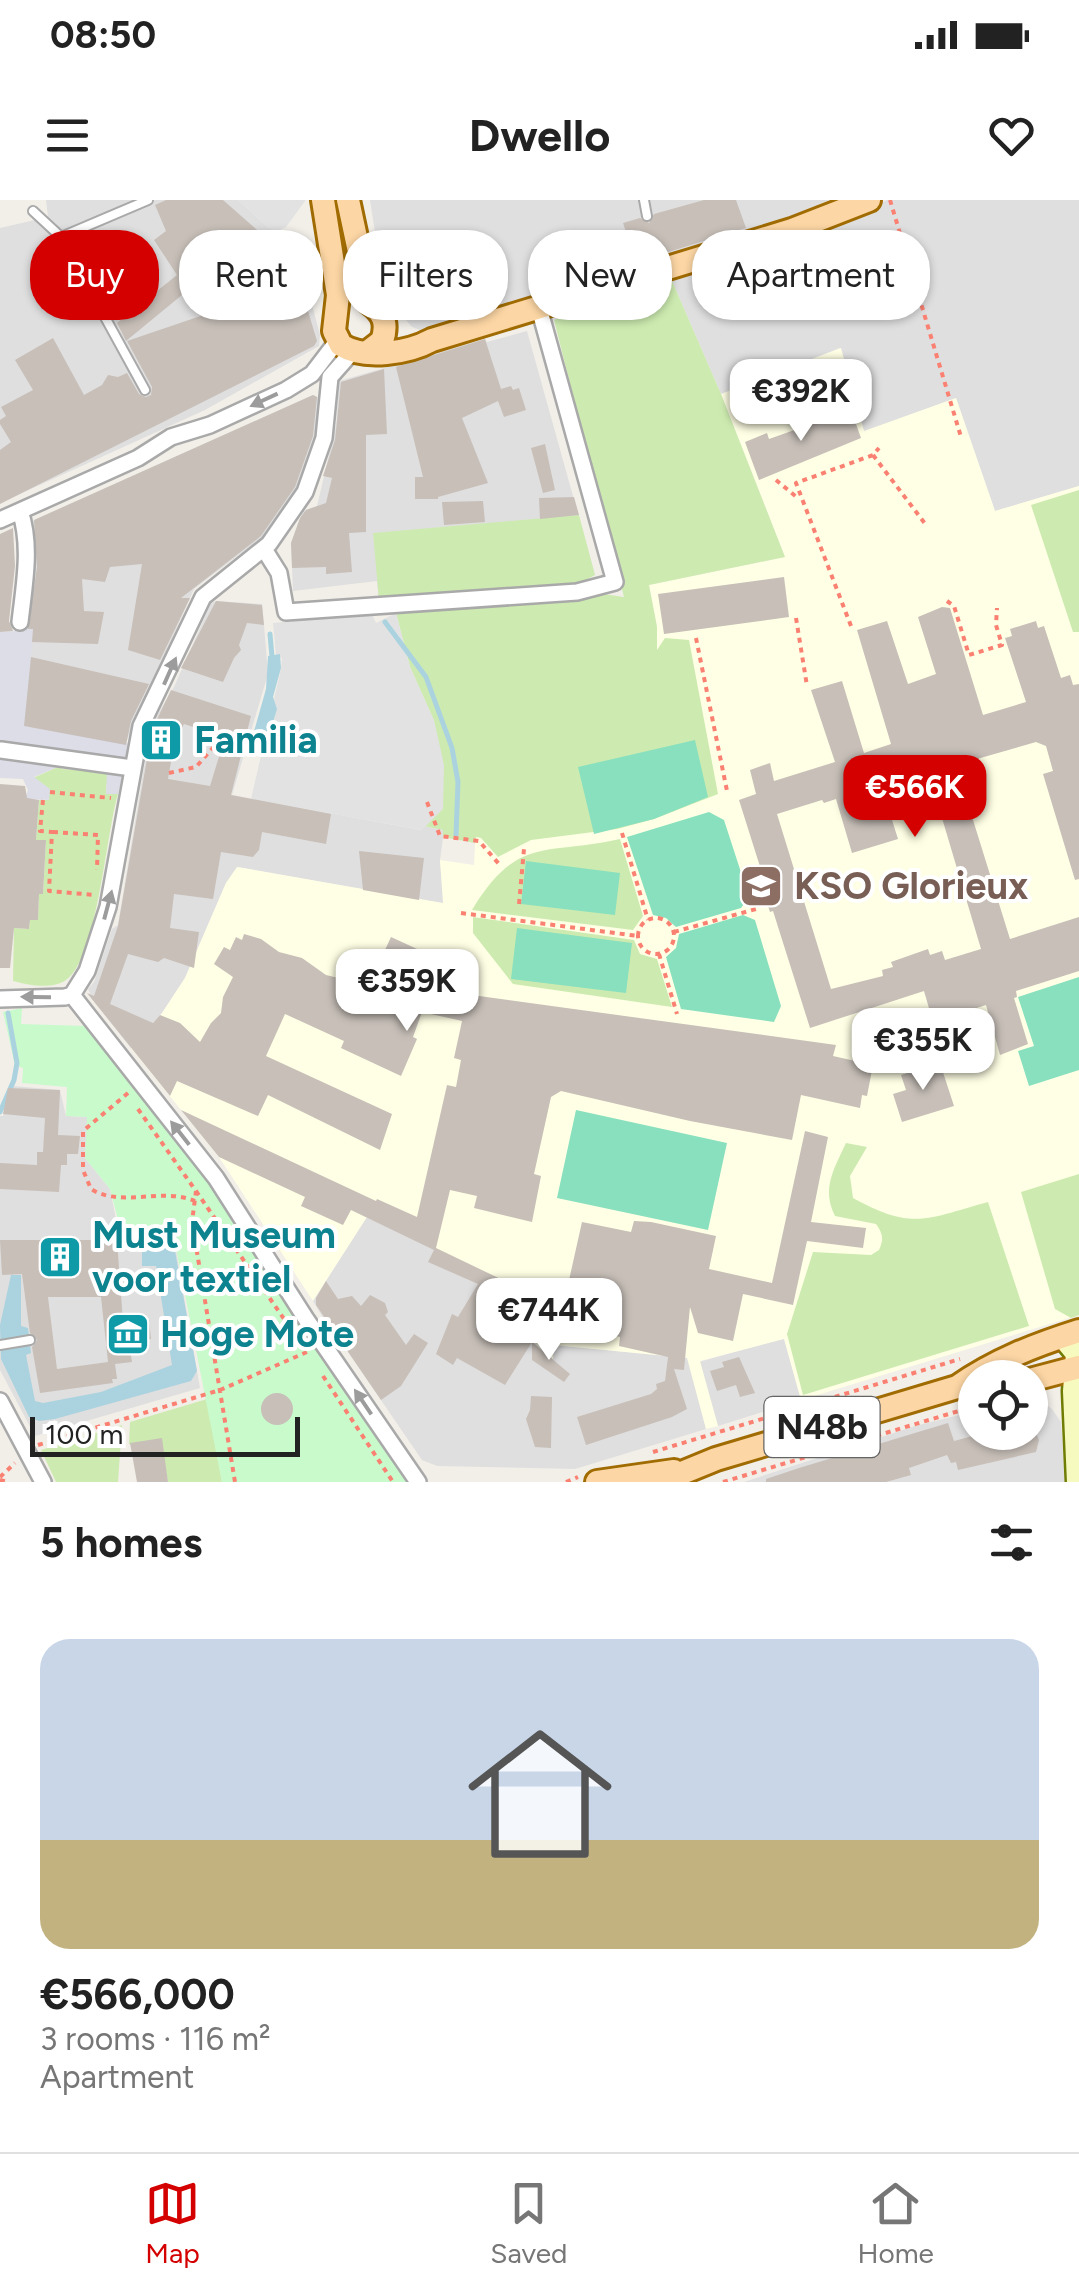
<!DOCTYPE html>
<html lang="en">
<head>
<meta charset="utf-8">
<style>
  :root { --surface:#fff; --page:#f6f6f6; --text:#222; --muted:#767676; --line:#e0e0e0; --accent:#d40000 }
  body { margin:0; font-family:Figtree,sans-serif; background:var(--page); color:var(--text); height:100vh; display:flex; flex-direction:column; font-size:38px; white-space:nowrap }
  * { box-sizing:border-box; margin:0 }
  p { font-size:32px; color:var(--muted) }
  .icon { flex:none; width:55px; height:55px; fill:none; stroke:currentColor; stroke-width:2; stroke-linecap:round; stroke-linejoin:round }
  .map { position:relative; height:1282px; overflow:hidden }
  .side { display:flex; flex-direction:column; background:var(--surface); flex:1 }
  .side>* { flex:none }
  .hud { position:absolute; left:30px; top:30px; width:1020px; height:90px; display:flex; gap:20px }
  .controls { position:absolute; left:958px; top:1160px; display:grid; gap:20px }
  .controls a { display:grid; place-items:center; width:90px; height:90px; border-radius:50%; background:var(--surface); box-shadow:0 2px 8px #0004; font-size:50px }
  .scale { position:absolute; left:30px; bottom:25px; width:270px; box-sizing:border-box; padding-left:10px; border:5px solid #222; border-top:0; font-size:28px; line-height:35px; white-space:nowrap; color:#222; -webkit-text-stroke:8px #fff; paint-order:stroke }
  .price { position:absolute; translate:-50% -85px; padding:0 22px; border-radius:20px; background:#fff; color:#222; font-size:32px; line-height:65px; filter:drop-shadow(0 2px 5px #0008) }
  .price::after { content:''; position:absolute; left:50%; top:60px; width:30px; height:22px; margin-left:-15px; background:inherit; clip-path:polygon(0 0,100% 0,50% 100%) }
  .price.active { background:var(--accent); color:#fff }
  ul { padding:0; list-style:none }
  li { display:grid; align-content:center; gap:20px; height:530px; padding:0 40px }
  li+li { border-top:2px solid var(--line) }
  li span { display:grid; place-items:center; height:310px; border-radius:30px; color:#555 }
  li>.icon { margin-inline-start:auto }
  span .icon { width:180px; height:180px; fill:#fffc; stroke-width:1 }
  li b { font-size:42px }
  h2 { display:flex; justify-content:space-between; align-items:center; height:120px; padding:0 40px; font-size:42px }
  .chip { padding:0 35px; border-radius:40px; background:var(--surface); box-shadow:0 2px 8px #0004; font-size:35px; line-height:90px }
  .chip.active { background:var(--accent); color:#fff }
  .status { display:flex; justify-content:space-between; align-items:center; height:70px; padding:0 50px; background:var(--surface); direction:ltr }
  .status svg { height:28px; fill:currentColor }
  header { display:flex; justify-content:space-between; align-items:center; height:130px; padding:0 40px; background:var(--surface); font-size:45px; font-weight:700 }
  .tab-bar { display:flex; justify-content:space-around; align-items:center; height:140px; border-top:2px solid var(--line); background:var(--surface); font-size:28px; color:var(--muted) }
  .tab-bar a { display:grid; justify-items:center; gap:5px }
  .tab-bar .active { color:var(--accent) }
  .map>svg:first-child { display:block }
  .residential { fill:#e0dfdf }
  .education { fill:#ffffe5 }
  .grass { fill:#cdebb0 }
  .park { fill:#c8facc }
  .pitch { fill:#88e0be }
  .parking { fill:#e2e2e2 }
  .plaza { fill:#dddde8 }
  .water { fill:#aad3df }
  .lines { fill:none; stroke-linecap:round; stroke-linejoin:round }
  .stream { stroke:#aad3df; stroke-width:5 }
  .building { fill:#c7bfb8; fill-rule:evenodd }
  .lane-casing { stroke:#a9a9a9; stroke-width:12 }
  .street-casing { stroke:#a9a9a9; stroke-width:20 }
  .secondary-casing { stroke:#707d05; stroke-width:25 }
  .primary-casing { stroke:#a06b00; stroke-width:28 }
  .path { stroke:#fa8072; stroke-width:4; stroke-dasharray:5 5; stroke-linecap:butt }
  .lane { stroke:#fff; stroke-width:8 }
  .street { stroke:#fff; stroke-width:15 }
  .secondary { stroke:#f7fabf; stroke-width:20 }
  .primary { stroke:#fcd6a4; stroke-width:22 }
  .oneway { fill:#9c9c9c }
  .labels { text-anchor:middle; dominant-baseline:central; stroke-width:8; stroke-linejoin:round; paint-order:stroke }
  .shield { fill:#fff; stroke:#646464; stroke-width:2.5 }
  .shield-label { font-size:35px; font-weight:bold; fill:#222 }
  .culture-label { font-size:38px; font-weight:bold; fill:#0d838f; stroke:#fff; text-anchor:start }
  .education-label { font-size:38px; font-weight:bold; fill:#785e54; stroke:#fff; text-anchor:start }
</style>
</head>
<body>
<div class="status"><b>08:50</b><svg viewBox="0 0 49 12"><path d="M0 12V9h3v3zM5 12V6h3v6zM10 12V3h3v9zM15 12V0h3v12zM26 1h20v11H26zM47 4h2v5h-2z"/></svg></div>
<header><svg class="icon" aria-label="menu" viewBox="0 0 24 24"><path d="M4 6h16M4 12h16M4 18h16"/></svg>Dwello<svg class="icon" aria-label="heart" viewBox="0 0 24 24"><path d="M12 20l-8-8c-3-5 5-10 8-4 3-6 11-1 8 4z"/></svg></header>
<div class="map">
<svg width="1079" height="1282" viewBox="0 0 1079 1282">
  <rect width="100%" height="100%" fill="#f2efe9"/>
  <path class="residential" d="M46,0H238L268,27L278,31L311,101L320,135L319,146L205,210L0,303V28L48,17Z
    M370,0H829L761,29L425,132L412,127L398,111L383,84Z
    M887,0H1079V286L995,311L956,198L864,232L840,148L721,194L672,81L867,11Z
    M527,131L595,375L379,401L377,381L293,391L291,343L303,311L317,306L336,225L339,181L485,139L487,142Z
    M313,195L319,198L318,213L311,255L303,278L265,335L194,389L126,542L122,544L24,526L28,323Z
    M216,401L262,404L264,425L268,474L232,595L421,630L424,626L444,630L440,660L444,704L238,667L226,683L185,778L162,813L131,848L93,800L88,789L94,782L112,729L118,725L151,525L174,487L211,403Z
    M13,886L60,890L66,916L88,917L85,958L110,989L118,1029L174,1039L200,1188L35,1236L0,1170V916H3L7,895Z
    M366,1017L511,1084L498,1119L520,1131L552,1158L553,1145L688,1158L706,1229L575,1269L437,1266L422,1260L346,1149L335,1138L313,1101Z
    M784,1138L801,1200L718,1226L699,1162Z
    M1035,1196L1052,1209L1061,1222L1066,1282H744L915,1226L975,1211V1232H1030V1197Z"/>
  <path class="education" d="M841,148L864,231L956,198L995,311L1079,286V1115L801,1200L784,1139L700,1161L718,1226L706,1229L687,1158L554,1145L553,1159L520,1131L498,1119L510,1084L367,1017L313,1101L219,957L131,848L162,813L185,778L226,683L237,667L443,703L440,660L474,665L477,606L656,459L657,427L649,385L785,357L721,194Z"/>
  <path class="grass" d="M672,81L721,194L785,357L649,385L657,427V450L665,438L689,440L718,594L654,619L617,629L531,640L498,657L481,638L476,637L475,643L443,637V630L424,626L434,521L410,467L396,413L603,394L624,397L554,120Z
    M1079,290V432H1073L1031,305Z
    M579,315L595,375L577,385L379,401L373,333Z
    M60,566L62,569L108,572L106,593L118,594C106,633 97,760 66,780C52,790 28,785 13,781L14,728L29,729L30,720H38L39,694H43L46,641L36,640L39,600H49L33,578Z
    M620,639L643,716L633,730L472,710C518,634 546,656 620,639Z
    M473,717L634,740L640,754L657,759L672,807L513,784L473,733Z
    M846,943L867,947L850,976L853,998C913,1031 926,1019 988,1002L1029,1126L803,1195L787,1134L813,1052L871,1055L879,1050C884,1039 883,1034 876,1024L835,1016C821,989 834,969 846,943Z
    M1079,974V1115L1071,1118L1055,1109L1021,992Z
    M207,1199L222,1282H168L161,1239L129,1244L130,1222Z
    M122,1225L118,1282H56L41,1250Z"/>
  <path class="park" d="M22,808L21,824L87,826L213,989L408,1282H222L174,1039H123L110,989L85,958L87,917L66,916L67,887L22,883L23,868L15,865L3,812Z"/>
  <path class="pitch" d="M695,540L708,597L654,619L594,634L578,567Z
    M709,612L724,620L749,697L741,708L676,727L666,718L653,715L627,637Z
    M526,661L620,673L615,715L521,704Z
    M743,715L755,720L781,806L774,822L681,809L666,757L676,748L679,734Z
    M517,728L632,743L626,793L511,779Z
    M1079,777V870L1029,886L1018,851L1034,846L1018,797Z
    M576,910L727,943L708,1030L557,998Z"/>
  <path class="parking" d="M238,0H305V1L286,27L278,31L268,27Z
    M396,413L410,467L434,520L444,565L443,609L422,630L251,599L281,469L282,458L276,455L273,423L372,414L376,423Z"/>
  <path class="plaza" d="M16,421L34,423L25,526L132,544L118,594H106L107,572L60,566L34,577L50,589L49,600L25,599L28,590L23,579L0,578V432L15,431Z"/>
  <path class="water" d="M280,454L281,468L273,497L277,509L265,548L251,542L266,489L268,456Z
    M173,1040L197,1171L191,1181L55,1219L39,1221L29,1217L1,1159L0,1125L11,1075H21V1126L28,1128L31,1153L26,1155L35,1201L43,1203L101,1192L172,1165L156,1066H142V1041Z"/>
  <g class="lines">
    <path class="stream" d="M385,422L426,477L452,548L458,582L456,635
      M270,434L272,457
      M0,912L14,880L17,863L8,813"/>
  </g>
  <path class="building" d="M166,0H223L273,44L302,91L317,141L314,146L0,304V250L11,242L0,224V220L6,216L1,207L33,190L15,160L53,138L84,195L102,185L108,175L118,177L127,173L139,194L146,197L151,195L152,187L127,141L233,105L216,67L126,141L117,123L177,75L154,40L166,31L155,5Z
    M704,0H736L746,28L636,62L623,23L640,18L649,23L654,14Z
    M485,139L501,189L511,186L513,190L519,188L526,210L504,217L498,201L462,218L488,283L438,297V299H415V277H423L396,167Z
    M384,169L387,234L366,235V332L349,333L352,372L326,374V367L292,368L291,343L300,318L306,310L326,303L332,278L323,276L335,240L341,182Z
    M313,195L317,197L313,236L295,287L261,336L181,398H190L160,460L128,450L142,364L110,367L105,382L82,379L84,411L104,412L98,444L32,442L33,429H28L37,367L34,320Z
    M851,210L861,238L759,280L745,242L767,233L769,239Z
    M545,244L555,290L543,293L531,248Z
    M574,297L579,315L540,319L539,298Z
    M483,301L485,322L444,325L442,302Z
    M13,328L15,366L9,421L13,431L0,432V334Z
    M784,377L789,417L664,434L658,394Z
    M216,401L262,405L264,425L247,423L239,445L241,450L234,458L223,482L181,468Z
    M942,407L950,408L983,515L1026,502L1005,438L1012,436L1010,429L1036,421L1038,428L1044,426L1061,478L1070,475L1073,485L1079,484V679L1075,680L1043,574L1053,571L1046,546L1036,542L963,563L975,605L969,607L1010,739L1079,717V771L1016,791L1017,797L1014,798L1028,844L1000,855L986,805L933,822L924,791L810,828L773,711L770,712L764,694L768,692L739,600L756,594L750,570L770,563L774,581L835,562L811,490L842,481L864,553L891,544L857,430L887,421L908,484L936,474L918,417ZM932,567L943,600L939,608L981,749L945,760L942,751L930,755L928,749L891,762L893,767L882,770L883,776L831,789L777,614L822,600L824,603L836,599L852,653L898,639L881,585L894,581L892,578Z
    M31,457L149,484L131,521L126,545L24,526Z
    M171,490L251,516L231,595L331,614L326,644L262,632L259,650L253,657L221,652L213,699L174,694L170,728L199,732L194,768L164,758L158,762L128,754L110,804L153,823L160,815L180,823L200,842L211,823L221,813L223,797L233,777L214,764L224,747L230,750L236,737L242,740L244,734L261,739L279,752L302,758L326,775L355,782L372,792L384,765L379,763L391,737L428,754L415,780L423,783L421,788L836,845L833,856L873,865L867,896L862,895L860,908L801,895L792,940L690,921L561,891L551,897L534,974L541,976L532,1022L474,1008L477,996L450,990L436,1048L511,1084L498,1119L532,1142L505,1185L457,1158L453,1165L436,1154L452,1114L458,1117L478,1084L428,1062L434,1050L351,1010L343,1025L301,1006L305,997L219,957L181,910L376,1001L377,999L417,1017L447,885L456,887L461,860L454,858L462,821L422,812L413,837L417,839L401,876L341,848L344,841L285,814L266,856L392,914L380,950L268,895L258,916L177,881L170,896L87,793L94,796L118,726L152,530ZM184,524L225,537L210,586L168,579L175,539Z
    M0,584L25,586L27,598L39,600L36,640H46L43,694H39L38,720H30L29,729L14,728L10,768H0Z
    M359,651L424,658L419,700L363,690Z
    M940,863L954,906L902,922L893,894L906,890L901,875Z
    M8,888L60,890L58,935L80,936L78,954H67V965H61L59,992L0,989V963L37,965V952H43L45,918L3,914Z
    M805,931L828,937L811,1022L866,1028L863,1048L807,1041L793,1105L743,1094L733,1141L698,1133L690,1107L684,1170L674,1169L687,1209L672,1217L586,1245L577,1217L651,1194L657,1189L656,1184L665,1181L668,1157L619,1146L620,1137L599,1132L602,1117L563,1107L582,1022L631,1032L634,1021L651,1022L716,1036L709,1069L772,1083Z
    M0,1040H117L123,1122L149,1119L151,1139L129,1142L132,1162L115,1164L117,1179H112L113,1183L40,1193L32,1147L37,1140L30,1133L22,1074L2,1075ZM48,1097H101L108,1162L57,1169Z
    M326,1081L338,1099L352,1096L361,1106L370,1095L385,1103L388,1112L385,1115L406,1145L414,1134L428,1143L401,1186L381,1200L316,1105V1098Z
    M532,1142L570,1174L564,1182L532,1160Z
    M739,1157L755,1193L740,1197L736,1185L717,1191L710,1171L724,1167L722,1162Z
    M261 1209a16 16 0 1 1 32 0a16 16 0 1 1-32 0Z
    M531,1196L552,1197L551,1248L535,1247L526,1219L530,1210Z
    M948,1223L954,1241L987,1232L1036,1233L1039,1240L1036,1252L958,1270L956,1262L951,1263L947,1255L909,1268L911,1275L886,1282H766V1279L799,1268Z
    M162,1238L168,1282H137L130,1243Z"/>
  <g class="lines">
    <g class="lane-casing">
      <path id="lane" d="M644,0L647,16
        M33,11L61,37L145,190
        M61,37L148,0
        M0,1145L30,1140"/>
    </g>
    <g class="street-casing">
      <path id="street" d="M0,320L138,258L171,237L210,225L286,190L312,174L338,140
        M264,349L279,373L286,412L577,392L615,382L539,108
        M20,422C24,386 32,346 20,311
        M1,550L132,568
        M72,795L216,978L306,1119L418,1282
        M0,799L65,797L72,795L87,771L108,707L141,526L203,397L269,344L305,292L324,238L330,177L353,151
        M0,1201L43,1282"/>
    </g>
    <g class="secondary-casing">
      <path id="secondary" d="M1062,1137L1076,1154L1073,1191L1077,1282"/>
    </g>
    <g class="primary-casing">
      <path id="primary" d="M323,0L338,95L334,131L341,145C365,160 408,153 432,140L792,30L869,0
        M348,0L370,103C384,113 388,124 382,141L369,151
        M1030,1180L1079,1167
        M957,1187C996,1160 1035,1145 1079,1131
        M597,1282L674,1271
        M660,1282L716,1259L957,1187L975,1186"/>
    </g>
    <path class="path" d="M890,0L961,237
      M873,255L926,325
      M776,280L799,299
      M947,401L954,406L969,455L1002,445L996,425L997,408
      M796,418L807,486
      M851,426L796,283L873,255L879,248
      M696,438L727,591
      M245,546L273,556
      M169,573L196,567L218,542H223
      M50,592L111,598
      M43,600L40,631L52,632L49,691L95,695
      M427,602L440,636L479,641L499,664
      M53,632L98,635L97,670
      M622,633L648,720
      M519,704L524,649
      M461,713L638,736
      M638 736a18 18 0 1 1 36 0a18 18 0 1 1-36 0Z
      M674,732L756,709
      M659,754L677,814
      M128,893L83,931V970L91,989C121,1008 162,987 195,1001
      M138,909L196,991L192,1022L235,1282
      M196,991L284,1119
      M323,1176L393,1282
      M38,1245L220,1190L307,1152
      M653,1252L960,1159
      M0,1277L15,1263
      M0,1280L9,1282
      M566,1282L578,1277
      M723,1282L972,1207"/>
    <use href="#lane" class="lane"/>
    <use href="#street" class="street"/>
    <use href="#secondary" class="secondary"/>
    <use href="#primary" class="primary"/>
  </g>
  <defs><path id="oneway-solid" d="M-6-.8H1V-3.2L6.5 0L1 3.2V.8H-6Z" transform="scale(2.5)"/></defs>
  <g class="oneway">
    <use href="#oneway-solid" transform="translate(264 200) rotate(155)"/>
    <use href="#oneway-solid" transform="translate(170 471) rotate(-66)"/>
    <use href="#oneway-solid" transform="translate(108 705) rotate(-75)"/>
    <use href="#oneway-solid" transform="translate(36 797) rotate(-179)"/>
    <use href="#oneway-solid" transform="translate(180 933) rotate(-128)"/>
    <use href="#oneway-solid" transform="translate(363 1202) rotate(-124)"/>
  </g>
  <defs>
    <g id="building-square" transform="scale(2.25)"><rect x="-9" y="-9" width="18" height="18" rx="4" fill="#0f9aa8" stroke="#fff"/><path d="M-4-6H4V6H1V3H-1V6H-4ZM-2.5-4.3h1.7v1.8h-1.7ZM.8-4.3h1.7v1.8H.8ZM-2.5-1h1.7V.8h-1.7ZM.8-1h1.7V.8H.8Z" fill="#fff"/></g>
    <g id="school-square" transform="scale(2.25)"><rect x="-9" y="-9" width="18" height="18" rx="4" fill="#8d6e63" stroke="#fff"/><path d="M0-5L7-2L0 1L-7-2ZM-4 1L0 2.5L4 1V4Q0 6-4 4Z" fill="#fff"/></g>
    <g id="museum-square" transform="scale(2.25)"><rect x="-9" y="-9" width="18" height="18" rx="4" fill="#0f9aa8" stroke="#fff"/><path d="M0-6L6-3V-2H-6V-3ZM-5-1h2V3h-2ZM-1-1h2V3h-2ZM3-1h2V3H3ZM-6 4H6V6H-6Z" fill="#fff"/></g>
  </defs>
  <g fill-rule="evenodd">
    <use href="#building-square" x="161" y="540"/>
    <use href="#school-square" x="761" y="686"/>
    <use href="#building-square" x="60" y="1057"/>
    <use href="#museum-square" x="128" y="1134"/>
  </g>
  <g class="labels">
    <rect class="shield" x="764.5" y="1197" width="115" height="60" rx="8"/>
    <g class="shield-label">
      <text x="822" y="1227">N48b</text>
    </g>
    <g class="culture-label">
      <text x="194" y="540">Familia</text>
      <text x="92" y="1035">Must Museum<tspan x="92" dy="44">voor textiel</tspan></text>
      <text x="160" y="1134">Hoge Mote</text>
    </g>
    <g class="education-label">
      <text x="794" y="686">KSO Glorieux</text>
    </g>
  </g>
</svg>
<div class="controls">
<a><svg class="icon" aria-label="locate" viewBox="0 0 24 24"><circle cx="12" cy="12" r="6"/><path d="M12 2v4M12 18v4M2 12h4M18 12h4"/></svg></a>
</div>
<div class="scale">100 m</div>
<b class="price" style="left:801px;top:244px">€392K</b>
<b class="price active" style="left:915px;top:640px">€566K</b>
<b class="price" style="left:407px;top:834px">€359K</b>
<b class="price" style="left:923px;top:893px">€355K</b>
<b class="price" style="left:549px;top:1163px">€744K</b>
<div class="hud">
<a class="chip active">Buy</a>
<a class="chip">Rent</a>
<a class="chip">Filters</a>
<a class="chip">New</a>
<a class="chip">Apartment</a>
</div>
</div>
<section class="side">
<h2>5 homes<svg class="icon" aria-label="filters" viewBox="0 0 24 24"><path d="M4 7h16M4 17h16"/><circle cx="9" cy="7" r="2"/><circle cx="15" cy="17" r="2"/></svg></h2>
<ul>
<li><span style="background:linear-gradient(#c9d6e8 65%,#c2b280 0)"><svg class="icon" aria-label="home" viewBox="0 0 24 24"><path d="M3 11l9-7 9 7M6 9v11h12V9"/></svg></span><div><b>€566,000</b><p>3 rooms · 116 m²</p><p>Apartment</p></div></li>
</ul>
</section>
<nav class="tab-bar">
<a class="active"><svg class="icon" aria-label="map" viewBox="0 0 24 24"><path d="M3 6l6-2 6 2 6-2v14l-6 2-6-2-6 2zM9 4v14M15 6v14"/></svg>Map</a>
<a><svg class="icon" aria-label="saved" viewBox="0 0 24 24"><path d="M7 4h10v16l-5-4-5 4z"/></svg>Saved</a>
<a><svg class="icon" aria-label="home" viewBox="0 0 24 24"><path d="M3 11l9-7 9 7M6 9v11h12V9"/></svg>Home</a>
</nav>
</body>
</html>
